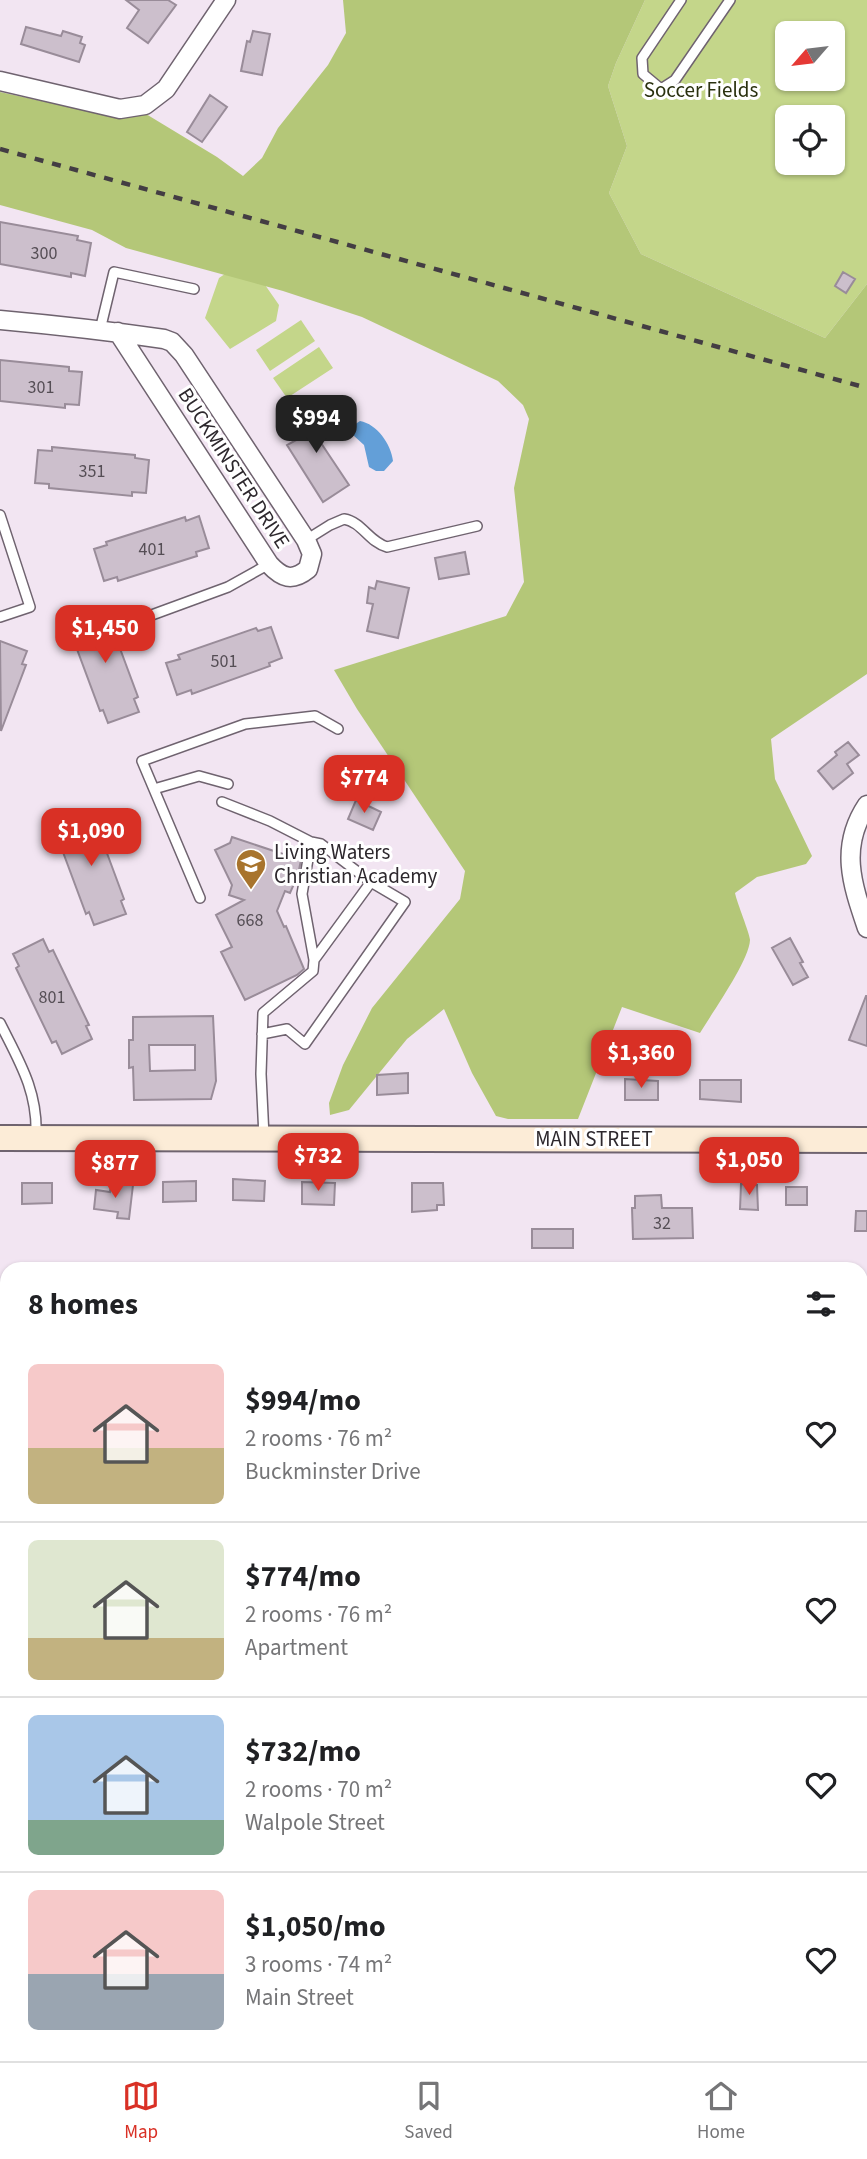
<!DOCTYPE html>
<html lang="en">
<head>
<meta charset="utf-8">
<style>
  :root { --surface:#fff; --page:#f2f2f2; --text:#202124; --muted:#757577; --line:#e0e0e0; --accent:#d93025 }
  body { margin:0; font-family:"Source Sans 3",sans-serif; background:var(--page); color:var(--text); height:100vh; display:flex; flex-direction:column; font-size:26px; white-space:nowrap }
  * { box-sizing:border-box; margin:0 }
  p { font-size:23px; color:var(--muted) }
  .icon { flex:none; width:38px; height:38px; fill:none; stroke:currentColor; stroke-width:2; stroke-linecap:round; stroke-linejoin:round }
  .map { position:relative; flex:1; overflow:hidden }
  .drawer { position:absolute; left:0px; top:1262px; width:868px; height:800px; display:flex; flex-direction:column; background:var(--surface); border-radius:21px 21px 0 0; box-shadow:0 2px 5px #0004 }
  .drawer>* { flex:none }
  .needle { width:46px; rotate:242deg }
  .controls { position:absolute; left:775px; top:21px; display:grid; gap:14px }
  .controls a { display:grid; place-items:center; width:70px; height:70px; border-radius:10px; background:var(--surface); box-shadow:0 2px 5px #0004; font-size:35px }
  .price { position:absolute; translate:-50% -60px; padding:0 16px; border-radius:14px; background:var(--accent); color:#fff; font-size:23px; line-height:46px; filter:drop-shadow(0 2px 4px #0008) }
  .price::after { content:''; position:absolute; left:50%; top:42px; width:21px; height:16px; margin-left:-10px; background:inherit; clip-path:polygon(0 0,100% 0,50% 100%) }
  .price.on { background:#222; color:#fff }
  ul { padding:0; list-style:none }
  li { display:flex; align-items:center; gap:21px; height:175px; padding:0 28px }
  li+li { border-top:2px solid var(--line) }
  li span { display:grid; place-items:center; flex:none; width:196px; height:140px; border-radius:10px; color:#555 }
  li>.icon { margin-inline-start:auto }
  span .icon { width:84px; height:84px; fill:#fffc; stroke-width:1 }
  li b { font-size:30px }
  h2 { display:flex; justify-content:space-between; align-items:center; height:84px; padding:0 28px; font-size:30px }
  .tabs { display:flex; justify-content:space-around; align-items:center; height:98px; border-top:2px solid var(--line); background:var(--surface); font-size:19px; color:var(--muted) }
  .tabs a { display:grid; justify-items:center; gap:4px }
  .tabs .on { color:var(--accent) }
  .map>svg:first-child { display:block }
  .green { fill:#c4d68a; fill-rule:evenodd }
  .forest { fill:#b4c778 }
  .water { fill:#639fd8 }
  .building { fill:#ccbfcc; stroke:#998c99; stroke-width:2; fill-rule:evenodd }
  .lines { fill:none; stroke-linecap:round; stroke-linejoin:round }
  .service-casing { stroke:#6f636f; stroke-width:12 }
  .minor-casing { stroke:#6f636f; stroke-width:21 }
  .secondary-casing { stroke:#6f636f; stroke-width:28 }
  .service { stroke:#fff; stroke-width:9 }
  .minor { stroke:#fff; stroke-width:18 }
  .secondary { stroke:#fcecd7; stroke-width:24 }
  .rail { stroke:#433d43; stroke-width:4.5; stroke-dasharray:9 9; stroke-linecap:butt }
  .labels { text-anchor:middle; dominant-baseline:central; stroke-width:6; stroke-linejoin:round; paint-order:stroke }
  .number-label { font-size:18px; fill:#554e55 }
  .park-label { font-size:21px; fill:#2a310f; stroke:#fff }
  .street-label { font-size:21px; fill:#2d282d; stroke:#fff }
  .poi-label { font-size:21px; fill:#2d282d; stroke:#fff; text-anchor:start }
</style>
</head>
<body>
<div class="map">
<svg width="867" height="2061" viewBox="0 0 867 2061">
  <rect width="100%" height="100%" fill="#f2e5f2"/>
  <path class="green" d="M645,0H867V284L825,338L641,254L609,193L627,146L608,86L616,63ZM788,33H833V79H788ZM788,117H833V163H788Z
    M247,259L279,305L276,321L230,349L205,318L219,278Z
    M301,320L315,341L270,371L256,350Z
    M319,347L333,368L287,398L273,378Z"/>
  <path class="forest" d="M343,0H645L616,63L608,86L627,146L609,193L641,254L825,338L867,284V674L771,739L775,779L812,856L806,864L757,877L735,893C737,903 750,934 750,940C749,961 712,1013 700,1033L622,1007L578,1119H508L496,1116L472,1073L444,1009L407,1039L349,1110L330,1115L329,1103L343,1065L372,1008L460,899L465,871L357,709L334,670L506,616L524,582L514,488L529,419L523,405L498,381L362,317L283,291L126,248L92,230L0,205V92L74,108L146,114L217,157L243,176L262,158L278,128L328,65L346,33Z
    M7,1647V2054L309,2055L304,2061H0V1658Z
    M867,1791V2042L861,2039V1800Z"/>
  <path class="water" d="M360,421C377,424 391,444 393,461L384,471H376L369,467L364,445L353,435L354,425Z"/>
  <path class="building" d="M126,0H168L176,5L148,43L127,28L139,10Z
    M26,27L61,36L63,31L82,37L80,43L85,45L79,62L21,44Z
    M253,31L270,34L262,75L241,71L247,41L250,42Z
    M210,95L227,107L202,142L187,132Z
    M0,222L78,236L77,240L91,243L85,276L71,273V277L0,264Z
    M843,272L855,279L846,293L835,286Z
    M0,360L69,367V371L82,372L79,405L65,404V408L0,401Z
    M318,405L328,421L313,431L349,485L323,502L287,445L298,439L289,424Z
    M52,447L135,455V458L149,460L146,493L132,492V496L49,488V484L35,483L38,450L52,451Z
    M199,516L209,548L196,552L197,556L118,581L117,577L104,581L94,549L107,545L106,542L185,517L186,521Z
    M465,552L469,574L439,579L435,558Z
    M377,581L409,588L398,638L367,631L373,604L367,603L369,587L375,589Z
    M101,608L106,621L109,619L138,697L134,699L139,712L108,723L103,710L100,711L71,633L74,632L70,619Z
    M271,627L282,658L269,663L270,666L192,694L191,690L177,695L166,663L180,659L178,655L256,628L258,631Z
    M0,641L27,651L22,664L26,665L1,731Z
    M848,742L859,755L847,764L853,773L833,789L818,771L837,755L835,752Z
    M356,800L381,812L373,830L348,819Z
    M87,810L92,823L95,821L124,899L121,901L126,914L94,925L89,912L86,914L57,836L61,834L56,821Z
    M232,837L301,860L298,875L290,893L285,891L277,911L284,927L286,926L304,969L297,975L245,1000L221,952L232,947L216,915L244,900L229,895L232,885L215,850L230,843Z
    M790,938L803,962L800,963L808,977L793,985L772,948Z
    M43,939L49,952L53,950L89,1025L86,1026L92,1039L62,1054L56,1041L52,1043L16,968L19,966L13,954Z
    M866,996H867V1046L849,1040Z
    M213,1016L216,1081L211,1099L134,1100L133,1067L129,1068V1040H133V1017ZM149,1045H195V1070L150,1071Z
    M408,1073V1093L377,1095V1075Z
    M625,1079L658,1081V1100H625Z
    M700,1080H741V1102L700,1099Z
    M233,1179L265,1181L264,1201L233,1200Z
    M196,1181V1201L163,1202V1182Z
    M302,1182L335,1183L334,1205L302,1204Z
    M22,1183H52V1203L22,1204Z
    M111,1183L133,1185L129,1219L117,1218L118,1212L94,1209L96,1190L110,1192Z
    M412,1183H443L444,1205H437V1210L412,1212Z
    M741,1184L757,1185L758,1210L740,1209Z
    M786,1187H807V1205H786Z
    M661,1195L662,1208H692L693,1238L633,1239L632,1208H635V1196Z
    M856,1211H867V1231H855Z
    M532,1229H573V1248H532Z"/>
  <g class="lines">
    <g class="service-casing">
      <path id="service" d="M681,0L642,58L643,74L661,89L675,80L730,0
        M100,330L114,272L194,289
        M0,515L30,607L0,617
        M306,540L330,525L344,519C362,522 369,542 387,547L477,526
        M149,616L228,587L269,564
        M154,789L199,776L228,784
        M222,802L270,821L311,842L321,844L371,882
        M200,898L142,761L245,724L315,716L338,729
        M0,1023C19,1061 38,1091 36,1136
        M262,1034L287,1029L305,1044L405,902L371,882L314,960
        M264,1137L261,1074L263,1013L313,971L314,960L302,894L311,842"/>
    </g>
    <g class="minor-casing">
      <path id="minor" d="M0,81L120,109L145,105L166,89L226,0
        M0,320C55,325 109,331 164,339L172,342L184,355L306,540L312,554L308,569C292,582 282,578 269,564L118,332
        M867,805C839,847 852,884 867,928
        M0,1345H7
        M475,2054L485,2061
        M595,2054L605,2061
        M772,2054L781,2061"/>
    </g>
    <g class="secondary-casing">
      <path id="secondary" d="M0,1138L867,1140
        M861,1572L867,1565
        M510,2061L515,2054"/>
    </g>
    <use href="#service" class="service"/>
    <use href="#minor" class="minor"/>
    <use href="#secondary" class="secondary"/>
    <path class="rail" d="M0,149L867,388"/>
  </g>
  <defs>
    <g id="school-pin" transform="scale(1.575)"><path d="M0 17L-7.5 6A9.5 9.5 0 1 1 7.5 6Z" fill="#a8742d" stroke="#fff"/><path d="M0-5L7-2L0 1L-7-2ZM-4 1L0 2.5L4 1V4Q0 6-4 4Z" fill="#fff"/></g>
  </defs>
  <g fill-rule="evenodd">
    <use href="#school-pin" x="251" y="864"/>
  </g>
  <g class="labels">
    <g class="number-label">
      <text x="44" y="253">300</text>
      <text x="41" y="387">301</text>
      <text x="92" y="471">351</text>
      <text x="152" y="549">401</text>
      <text x="224" y="661">501</text>
      <text x="250" y="920">668</text>
      <text x="52" y="997">801</text>
      <text x="662" y="1223">32</text>
    </g>
    <g class="park-label">
      <text x="701" y="90">Soccer Fields</text>
    </g>
    <g class="street-label">
      <text transform="translate(234 468) rotate(57)">BUCKMINSTER DRIVE</text>
      <text x="594" y="1139">MAIN STREET</text>
    </g>
    <g class="poi-label">
      <text x="274" y="852">Living Waters<tspan x="274" dy="24">Christian Academy</tspan></text>
    </g>
  </g>
</svg>
<div class="controls">
<a><svg class="needle" viewBox="-14 -14 28 28"><path d="M0-13l5 13h-10z" fill="#e53935"/><path d="M0 13l5-13h-10z" fill="#757577"/></svg></a>
<a><svg class="icon" aria-label="locate" viewBox="0 0 24 24"><circle cx="12" cy="12" r="6"/><path d="M12 2v4M12 18v4M2 12h4M18 12h4"/></svg></a>
</div>
<b class="price on" style="left:316px;top:455px">$994</b>
<b class="price" style="left:105px;top:665px">$1,450</b>
<b class="price" style="left:364px;top:815px">$774</b>
<b class="price" style="left:91px;top:868px">$1,090</b>
<b class="price" style="left:641px;top:1090px">$1,360</b>
<b class="price" style="left:318px;top:1193px">$732</b>
<b class="price" style="left:749px;top:1197px">$1,050</b>
<b class="price" style="left:115px;top:1200px">$877</b>
<section class="drawer">
<h2>8 homes<svg class="icon" aria-label="filters" viewBox="0 0 24 24"><path d="M4 7h16M4 17h16"/><circle cx="9" cy="7" r="2"/><circle cx="15" cy="17" r="2"/></svg></h2>
<ul>
<li><span style="background:linear-gradient(#f6c9c9 60%,#c2b280 0)"><svg class="icon" aria-label="home" viewBox="0 0 24 24"><path d="M3 11l9-7 9 7M6 9v11h12V9"/></svg></span><div><b>$994/mo</b><p>2 rooms · 76 m²</p><p>Buckminster Drive</p></div><svg class="icon" aria-label="heart" viewBox="0 0 24 24"><path d="M12 20l-8-8c-3-5 5-10 8-4 3-6 11-1 8 4z"/></svg></li>
<li><span style="background:linear-gradient(#dfe7d0 70%,#c2b280 0)"><svg class="icon" aria-label="home" viewBox="0 0 24 24"><path d="M3 11l9-7 9 7M6 9v11h12V9"/></svg></span><div><b>$774/mo</b><p>2 rooms · 76 m²</p><p>Apartment</p></div><svg class="icon" aria-label="heart" viewBox="0 0 24 24"><path d="M12 20l-8-8c-3-5 5-10 8-4 3-6 11-1 8 4z"/></svg></li>
<li><span style="background:linear-gradient(#a9c7e8 75%,#7fa58c 0)"><svg class="icon" aria-label="home" viewBox="0 0 24 24"><path d="M3 11l9-7 9 7M6 9v11h12V9"/></svg></span><div><b>$732/mo</b><p>2 rooms · 70 m²</p><p>Walpole Street</p></div><svg class="icon" aria-label="heart" viewBox="0 0 24 24"><path d="M12 20l-8-8c-3-5 5-10 8-4 3-6 11-1 8 4z"/></svg></li>
<li><span style="background:linear-gradient(#f6c9c9 60%,#9aa5b1 0)"><svg class="icon" aria-label="home" viewBox="0 0 24 24"><path d="M3 11l9-7 9 7M6 9v11h12V9"/></svg></span><div><b>$1,050/mo</b><p>3 rooms · 74 m²</p><p>Main Street</p></div><svg class="icon" aria-label="heart" viewBox="0 0 24 24"><path d="M12 20l-8-8c-3-5 5-10 8-4 3-6 11-1 8 4z"/></svg></li>
</ul>
</section>
</div>
<nav class="tabs">
<a class="on"><svg class="icon" aria-label="map" viewBox="0 0 24 24"><path d="M3 6l6-2 6 2 6-2v14l-6 2-6-2-6 2zM9 4v14M15 6v14"/></svg>Map</a>
<a><svg class="icon" aria-label="saved" viewBox="0 0 24 24"><path d="M7 4h10v16l-5-4-5 4z"/></svg>Saved</a>
<a><svg class="icon" aria-label="home" viewBox="0 0 24 24"><path d="M3 11l9-7 9 7M6 9v11h12V9"/></svg>Home</a>
</nav>
</body>
</html>
